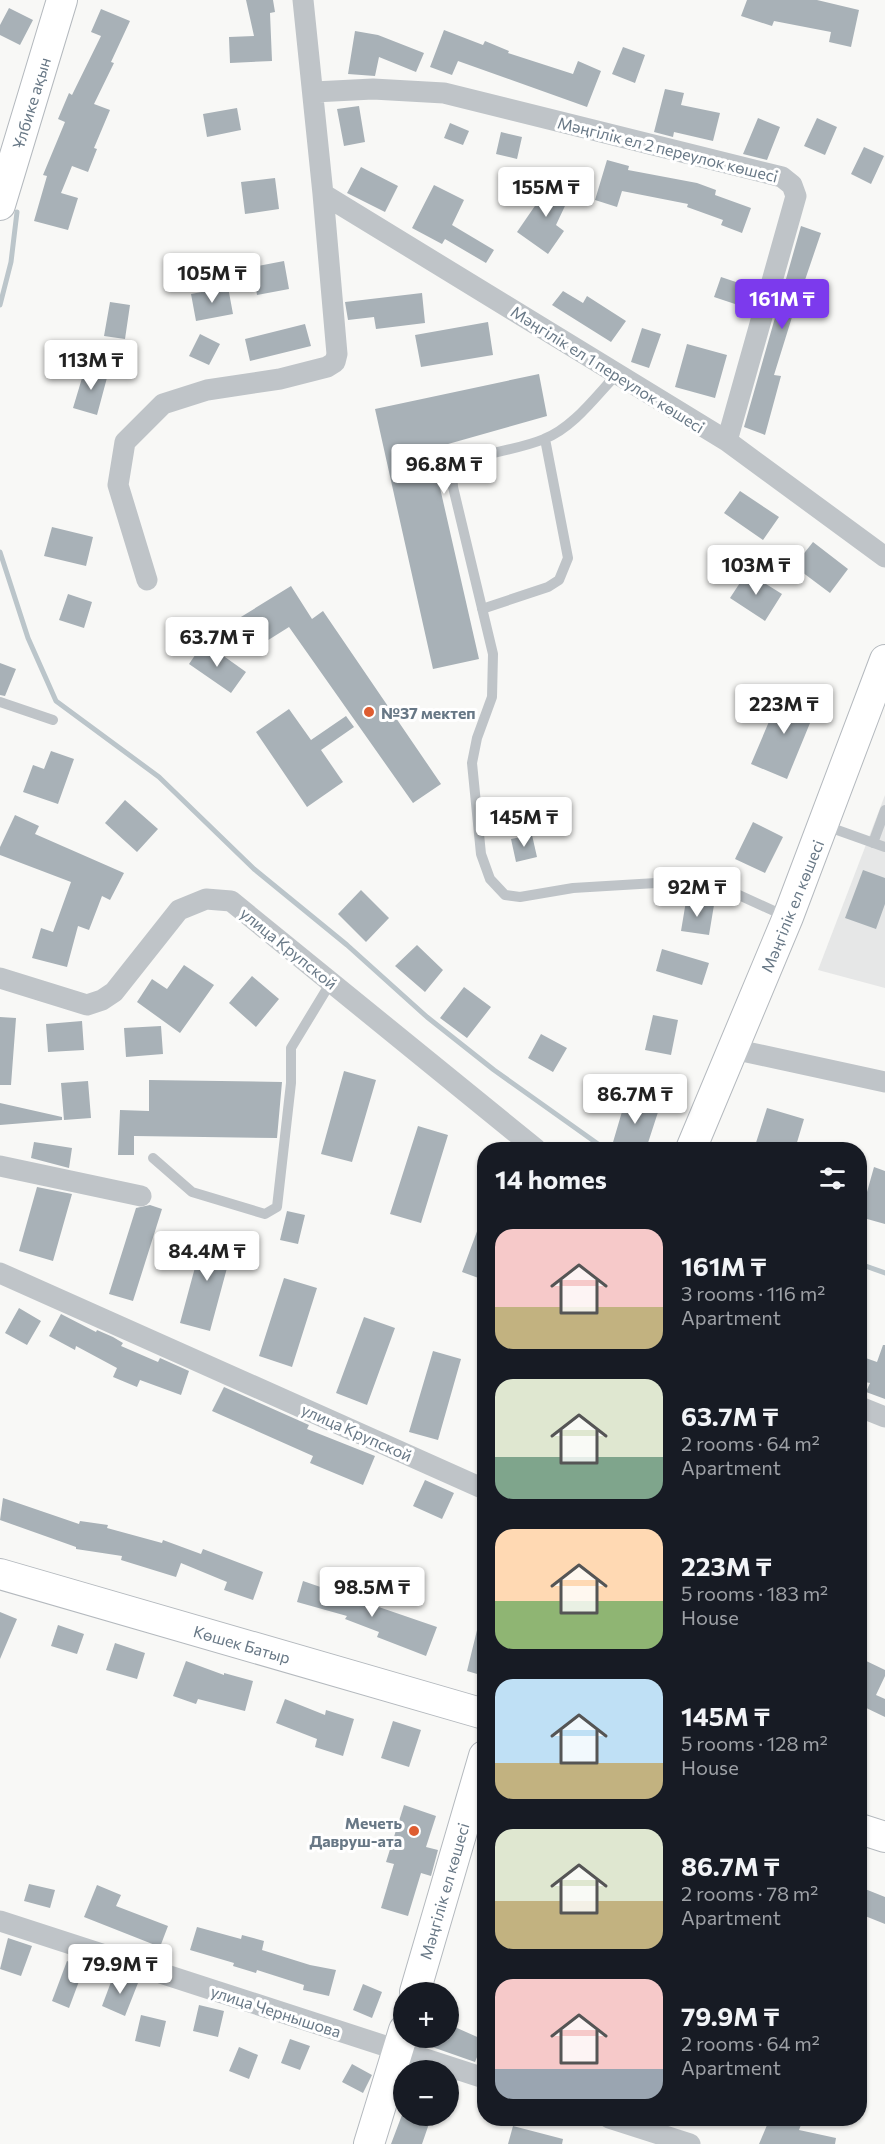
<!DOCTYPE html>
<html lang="en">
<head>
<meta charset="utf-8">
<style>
  :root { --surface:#171b24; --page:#20242c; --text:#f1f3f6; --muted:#9ea1a6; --accent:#7c3aed }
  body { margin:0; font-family:Commissioner,sans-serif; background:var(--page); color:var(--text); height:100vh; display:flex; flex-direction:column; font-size:22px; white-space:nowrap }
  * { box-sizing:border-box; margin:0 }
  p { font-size:20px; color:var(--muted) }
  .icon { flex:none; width:33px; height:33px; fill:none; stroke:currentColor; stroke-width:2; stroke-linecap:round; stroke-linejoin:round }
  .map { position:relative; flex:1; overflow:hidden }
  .side { position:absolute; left:477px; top:1142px; width:390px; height:984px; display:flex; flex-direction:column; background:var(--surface); border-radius:24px; box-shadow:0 2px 4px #0004 }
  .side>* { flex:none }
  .fabs { position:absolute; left:393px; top:1982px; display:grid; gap:12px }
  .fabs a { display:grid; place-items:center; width:66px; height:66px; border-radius:50%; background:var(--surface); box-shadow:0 2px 4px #0004; font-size:30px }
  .price { position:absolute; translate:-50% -51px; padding:0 14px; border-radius:6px; background:#fff; color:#222; font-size:20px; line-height:39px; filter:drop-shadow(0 2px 3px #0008) }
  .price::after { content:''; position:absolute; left:50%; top:36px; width:18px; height:14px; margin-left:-9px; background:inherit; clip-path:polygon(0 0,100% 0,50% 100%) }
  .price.current { background:var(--accent); color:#fff }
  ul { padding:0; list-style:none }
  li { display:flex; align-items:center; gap:18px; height:150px; padding:0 18px }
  li span { display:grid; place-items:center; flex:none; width:168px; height:120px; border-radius:18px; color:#555 }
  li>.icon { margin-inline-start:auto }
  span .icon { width:72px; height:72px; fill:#fffc; stroke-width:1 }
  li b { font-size:26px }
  h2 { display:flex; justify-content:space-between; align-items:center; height:72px; padding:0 18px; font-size:26px }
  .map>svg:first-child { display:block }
  .built { fill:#e6e7e7 }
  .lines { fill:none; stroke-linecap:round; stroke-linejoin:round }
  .stream { stroke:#bbc5ca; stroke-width:5 }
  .building { fill:#a8b1b7 }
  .secondary-casing { stroke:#b4b9be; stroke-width:32 }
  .lane { stroke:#bfc4c8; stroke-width:10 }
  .street { stroke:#bfc4c8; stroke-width:21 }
  .secondary { stroke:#fff; stroke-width:30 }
  .poi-dot { fill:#de5c30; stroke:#fff; stroke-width:2 }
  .labels { text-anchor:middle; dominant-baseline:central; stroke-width:6; stroke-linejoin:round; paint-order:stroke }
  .street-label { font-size:16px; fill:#687886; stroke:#fff }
  .poi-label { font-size:16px; font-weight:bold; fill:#687886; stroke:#fff; text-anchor:start }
</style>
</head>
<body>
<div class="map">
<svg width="885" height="2144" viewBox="0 0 885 2144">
  <rect width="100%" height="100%" fill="#f8f8f6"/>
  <path class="built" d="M885,795V988L818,970Z"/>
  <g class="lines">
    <path class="stream" d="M0,305L11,262L17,212
      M0,552L28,638L56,701L159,777L254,869L347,945L427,1017L494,1070L605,1149
      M860,1264L885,1273"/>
  </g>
  <path class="building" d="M246,0H273L275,12L270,13L272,61L230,63L229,37L254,36Z
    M747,0H817L859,10L851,47L829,42L831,32L774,21L772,26L741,16Z
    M9,8L33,20L20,45L0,35V25Z
    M101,9L130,21L111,62L114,63L94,104L110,110L94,148L97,149L88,172L72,166L61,193L78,198L68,230L34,221L47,176L43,175L65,122L58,119L69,93L72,95L101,36L91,32Z
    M444,30L483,45L485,41L509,51L508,53L573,74L578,61L601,71L587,107L458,61L452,75L430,67Z
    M355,31L378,35L424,53L416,72L379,57L375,76L348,74Z
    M623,47L645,55L635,83L612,74Z
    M665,89L684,93L681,105L720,113L713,141L674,132L673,137L654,132Z
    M359,106L365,142L344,146L337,109Z
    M237,108L241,130L207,137L203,114Z
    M758,118L780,127L767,160L743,154Z
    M817,118L837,127L825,155L804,146Z
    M450,123L469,131L463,145L444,138Z
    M501,132L522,137L517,159L496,154Z
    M864,147L884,156L871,184L851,174Z
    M607,160L629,166L628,170L697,183L716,190L715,195L751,208L742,233L721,225L723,220L687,207L688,204L622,191L617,207L595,200Z
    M361,167L398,186L385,212L347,193Z
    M275,178L279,209L245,214L241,182Z
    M548,180L572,191L556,225L564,231L548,254L517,232L539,200Z
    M434,185L464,200L452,225L494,250L486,263L445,239L442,244L412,228Z
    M801,226L821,233L805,280L811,281L805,303L797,301L774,375L781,376L765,435L744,427Z
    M284,261L289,289L257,295L252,267Z
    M721,277L745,285L738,305L714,297Z
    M228,287L233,314L196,321L191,294Z
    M563,291L583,303L587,296L626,321L611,342L552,305Z
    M422,293L425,323L376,329L374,317L348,320L345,302Z
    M110,302L130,305L125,339L104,336Z
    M488,322L493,355L421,367L415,335Z
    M305,324L311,346L250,361L245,339Z
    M642,328L661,334L649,368L631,362Z
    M200,334L220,344L209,365L189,356Z
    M687,344L727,355L715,398L675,387Z
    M85,368L108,374L97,415L73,408Z
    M539,374L547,416L434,448L438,479L479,659L433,669L375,409Z
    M740,491L779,517L763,540L724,513Z
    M52,527L93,537L86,566L44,556Z
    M813,542L848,569L830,593L794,566Z
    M747,572L782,594L765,621L730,598Z
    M291,586L312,619L323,611L441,784L413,803L289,627L254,649L236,620Z
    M68,594L92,602L84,628L59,620Z
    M204,642L246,672L231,693L189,664Z
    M0,663L16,669L5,696L0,695Z
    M782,691L817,706L787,779L751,764Z
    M289,709L311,740L346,716L354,727L321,750L343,782L307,807L256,732Z
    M51,751L74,759L58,804L23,792L33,765L44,769Z
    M125,800L158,829L137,852L105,823Z
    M15,815L39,826L35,834L124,873L110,900L102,896L89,930L78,926L67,967L32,958L41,928L53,932L71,882L0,855V847Z
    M753,822L783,837L765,873L735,859Z
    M532,835L537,857L516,862L511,839Z
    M863,870L885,878V904L876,929L845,918Z
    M361,890L389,918L366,942L338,914Z
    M686,901L714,905L709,935L681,931Z
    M417,945L443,970L425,992L395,966Z
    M662,949L709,963L702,985L656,971Z
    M184,965L214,985L180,1033L137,1002L152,979L167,989Z
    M252,976L279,999L256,1027L229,1003Z
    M464,987L491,1007L467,1038L440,1018Z
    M653,1015L678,1020L671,1055L645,1050Z
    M0,1017L16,1018L11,1085H0Z
    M82,1021L84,1050L48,1052L46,1024Z
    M161,1026L163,1054L126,1057L124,1028Z
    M541,1034L567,1048L553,1072L528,1058Z
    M344,1071L376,1080L352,1162L321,1154Z
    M149,1080L282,1082L277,1138L134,1136V1155H118L120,1110L149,1111Z
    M88,1081L91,1118L64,1120L61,1083Z
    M626,1098L660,1106L646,1149H611Z
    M0,1103L62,1117V1120L0,1125Z
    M767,1108L804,1119L795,1149H754Z
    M418,1126L448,1135L421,1223L390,1214Z
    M34,1142L72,1148L69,1168L31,1158Z
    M874,1167L885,1171V1224L860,1217Z
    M37,1187L72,1194L53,1261L19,1251Z
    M150,1205L162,1209L133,1301L109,1294L136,1208Z
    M287,1211L305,1215L298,1244L280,1240Z
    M483,1215H484V1280L462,1272Z
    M204,1234L234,1242L210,1331L180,1323Z
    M284,1278L317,1288L292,1367L259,1356Z
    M19,1308L41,1321L27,1345L5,1333Z
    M61,1314L96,1332L97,1330L113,1337L123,1343L121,1346L158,1362L160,1358L189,1371L181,1395L140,1380L137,1387L113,1377L117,1368L76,1346L75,1350L49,1336Z
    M364,1317L395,1328L367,1405L336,1393Z
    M883,1345H885V1399L866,1392L870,1383L860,1381V1356L877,1362Z
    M433,1351L461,1359L438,1440L409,1432Z
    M224,1387L309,1425L307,1429L375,1456L363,1485L310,1463L313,1456L212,1411Z
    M425,1480L454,1493L442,1519L413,1506Z
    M3,1498L79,1524L80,1521L108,1525L107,1528L162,1543L163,1540L201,1554L203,1549L263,1572L253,1600L224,1590L227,1582L181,1563L176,1577L121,1560L122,1556L76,1549V1547L0,1520Z
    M303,1581L437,1627L426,1656L377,1637L379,1632L345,1619L347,1616L297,1602Z
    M0,1612L17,1619L0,1659Z
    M479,1622L484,1623V1676L467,1671Z
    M58,1625L84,1634L77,1654L51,1646Z
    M115,1643L145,1653L137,1679L106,1670Z
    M860,1658L885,1670V1676L876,1695L885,1699V1717L860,1705Z
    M186,1661L224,1675V1673L253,1681L245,1711L198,1699L196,1704L173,1696Z
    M285,1699L325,1715L326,1710L354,1719L343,1756L315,1747L317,1739L276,1723Z
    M393,1721L421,1730L409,1767L381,1758Z
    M404,1805L436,1816L426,1847L438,1850L431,1876L421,1873L408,1916L381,1908L394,1864L386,1862Z
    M29,1884L55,1890L50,1908L24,1901Z
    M97,1885L121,1895L116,1906L168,1926L160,1947L84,1917Z
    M860,1887L885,1897V1924L860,1914Z
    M197,1927L241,1939L242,1935L264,1941L262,1950L310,1965L336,1970L329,1996L303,1990L304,1985L257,1970L256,1973L233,1966L234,1963L190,1950Z
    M8,1938L32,1946L21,1976L0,1969Z
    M67,1961L84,1968L69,2008L52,2001Z
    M114,1974L138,1983L125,2016L102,2006Z
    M363,1984L382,1992L372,2018L353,2010Z
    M199,2005L224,2011L218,2037L193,2031Z
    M141,2015L166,2021L160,2047L135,2041Z
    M448,2024L484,2040L475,2062L418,2042L420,2037H448Z
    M290,2039L310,2046L300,2070L281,2063Z
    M239,2047L258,2055L249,2079L229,2071Z
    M352,2064L372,2075L363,2093L342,2082Z
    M402,2115H432L422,2144H391Z
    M770,2118H792L802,2122L799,2130L836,2138L835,2144H759Z
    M513,2126L563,2139L562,2144H508Z"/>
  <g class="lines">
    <g class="secondary-casing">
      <path id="secondary" d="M0,205L62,0
        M691,1149L788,917L885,660
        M0,1574L484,1714
        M860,1829L885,1837
        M415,1992L484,1756
        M369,2144L404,2030"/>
    </g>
    <path class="lane" d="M617,374C596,396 573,428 544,439C513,452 479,451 452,471L453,487L493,654L492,697L477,738L472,763L481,854L490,879L505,895L520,897L573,888L706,880L785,916
      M482,609L548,587L559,580L568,558L545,439
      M0,702L53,720
      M826,826L885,847
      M873,843L885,810
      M153,1158L192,1192L265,1214L277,1207L291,1083V1048L331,982"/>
    <path class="street" d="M303,0L323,194L727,441L885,557
      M314,92L373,89L444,93L782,177L792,185L796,196L727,441
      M147,580L118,485L125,442L163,404L207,390L280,379L327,367L335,362L337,354L323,194
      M0,978L87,1005L102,1000L114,992L179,910L206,899L231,901L536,1149
      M733,1049L885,1082
      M0,1166L141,1196
      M0,1273L484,1489
      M860,1407L885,1417
      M0,1921L484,2078
      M609,2118L690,2144"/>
    <use href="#secondary" class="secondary"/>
  </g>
  <g class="poi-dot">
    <circle cx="369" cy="712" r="6"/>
    <circle cx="414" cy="1831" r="6"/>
  </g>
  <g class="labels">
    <g class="street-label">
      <text transform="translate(31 103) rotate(-73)">Ұлбике ақын</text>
      <text transform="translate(668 149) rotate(14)">Мәңгілік ел 2 переулок көшесі</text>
      <text transform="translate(608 369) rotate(32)">Мәңгілік ел 1 переулок көшесі</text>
      <text transform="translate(792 906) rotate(-68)">Мәңгілік ел көшесі</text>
      <text transform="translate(289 948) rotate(39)">улица Крупской</text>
      <text transform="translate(357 1432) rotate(24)">улица Крупской</text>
      <text transform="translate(242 1644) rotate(16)">Көшек Батыр</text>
      <text transform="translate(444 1891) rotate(-74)">Мәңгілік ел көшесі</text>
      <text transform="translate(276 2011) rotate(18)">улица Чернышова</text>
    </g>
    <g class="poi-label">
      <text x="381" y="712">№37 мектеп</text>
      <text x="402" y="1822" text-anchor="end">Мечеть<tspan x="402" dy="18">Давруш-ата</tspan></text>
    </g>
  </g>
</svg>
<div class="fabs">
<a>+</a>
<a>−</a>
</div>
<b class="price" style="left:546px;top:218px">155M ₸</b>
<b class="price" style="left:212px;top:304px">105M ₸</b>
<b class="price current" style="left:782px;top:330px">161M ₸</b>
<b class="price" style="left:91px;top:391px">113M ₸</b>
<b class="price" style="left:444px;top:495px">96.8M ₸</b>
<b class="price" style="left:756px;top:596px">103M ₸</b>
<b class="price" style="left:217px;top:668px">63.7M ₸</b>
<b class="price" style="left:784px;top:735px">223M ₸</b>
<b class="price" style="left:524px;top:848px">145M ₸</b>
<b class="price" style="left:697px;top:918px">92M ₸</b>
<b class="price" style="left:635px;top:1125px">86.7M ₸</b>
<b class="price" style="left:207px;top:1282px">84.4M ₸</b>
<b class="price" style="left:372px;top:1618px">98.5M ₸</b>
<b class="price" style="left:120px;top:1995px">79.9M ₸</b>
<section class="side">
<h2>14 homes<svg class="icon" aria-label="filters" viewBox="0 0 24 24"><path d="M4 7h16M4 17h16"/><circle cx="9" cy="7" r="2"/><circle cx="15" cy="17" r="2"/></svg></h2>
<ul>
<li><span style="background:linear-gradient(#f6c9c9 65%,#c2b280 0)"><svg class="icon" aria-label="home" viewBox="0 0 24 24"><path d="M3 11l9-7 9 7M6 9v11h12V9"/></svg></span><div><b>161M ₸</b><p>3 rooms · 116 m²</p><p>Apartment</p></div></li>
<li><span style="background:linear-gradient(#dfe7d0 65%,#7fa58c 0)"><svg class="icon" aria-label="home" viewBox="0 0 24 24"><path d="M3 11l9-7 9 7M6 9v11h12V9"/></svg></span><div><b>63.7M ₸</b><p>2 rooms · 64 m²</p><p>Apartment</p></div></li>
<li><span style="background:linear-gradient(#ffd9b3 60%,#8fb573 0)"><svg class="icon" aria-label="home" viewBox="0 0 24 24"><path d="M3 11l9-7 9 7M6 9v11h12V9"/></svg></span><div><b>223M ₸</b><p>5 rooms · 183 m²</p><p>House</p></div></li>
<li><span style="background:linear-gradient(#bfe0f5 70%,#c2b280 0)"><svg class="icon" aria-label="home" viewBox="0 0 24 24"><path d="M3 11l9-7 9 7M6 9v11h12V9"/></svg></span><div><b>145M ₸</b><p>5 rooms · 128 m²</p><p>House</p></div></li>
<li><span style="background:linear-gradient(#dfe7d0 60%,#c2b280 0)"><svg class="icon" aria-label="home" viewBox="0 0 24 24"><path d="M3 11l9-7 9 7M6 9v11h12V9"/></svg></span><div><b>86.7M ₸</b><p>2 rooms · 78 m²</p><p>Apartment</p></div></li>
<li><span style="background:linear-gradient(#f6c9c9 75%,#9aa5b1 0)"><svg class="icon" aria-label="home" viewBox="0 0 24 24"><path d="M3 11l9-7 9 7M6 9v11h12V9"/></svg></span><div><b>79.9M ₸</b><p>2 rooms · 64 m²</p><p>Apartment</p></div></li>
</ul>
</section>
</div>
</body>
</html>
